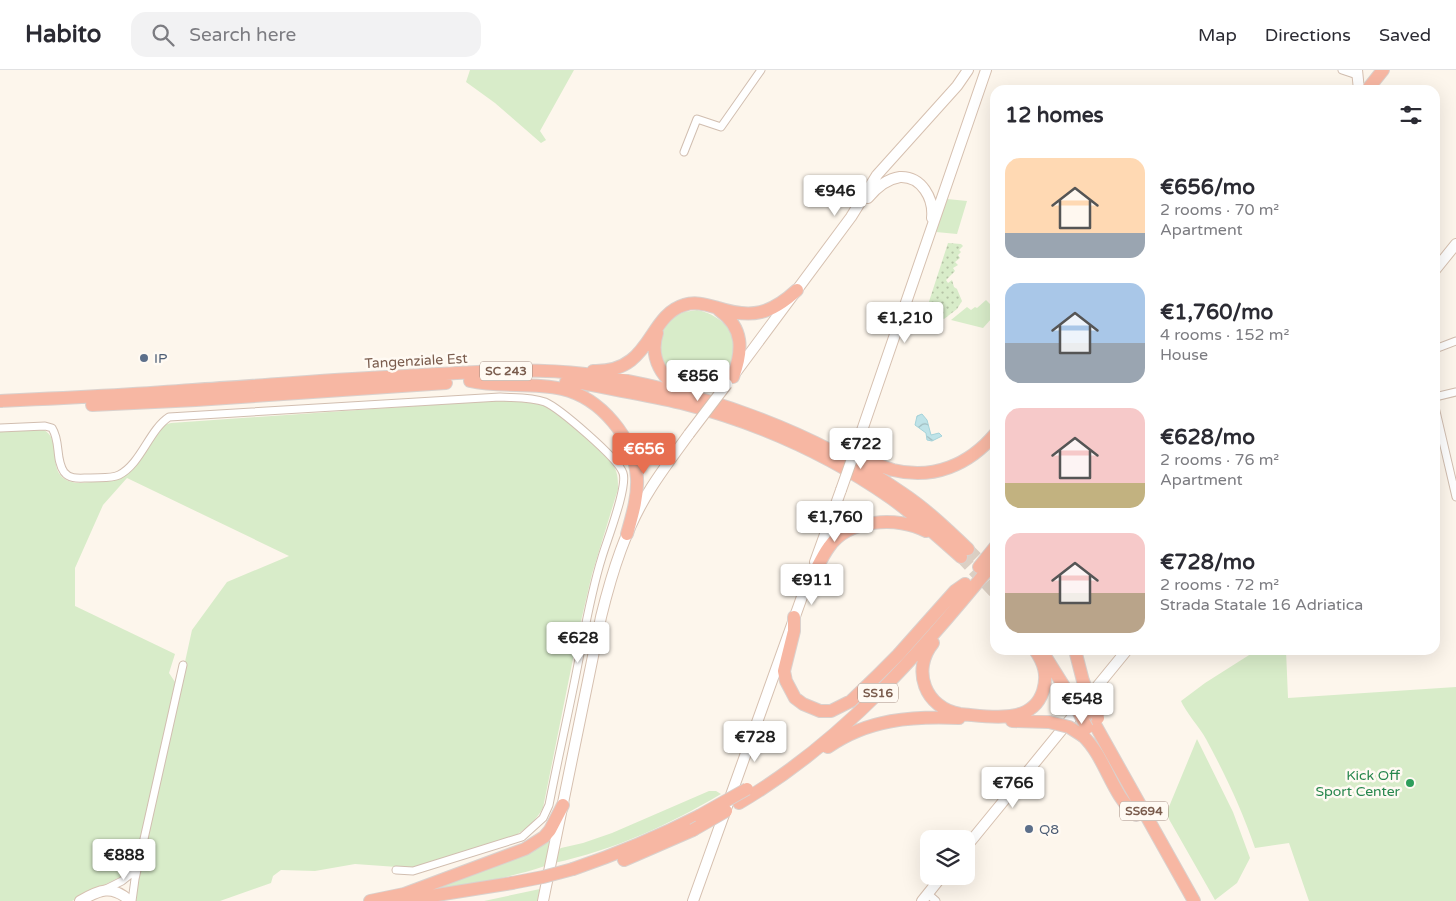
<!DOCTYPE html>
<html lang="en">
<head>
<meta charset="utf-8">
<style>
  :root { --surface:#fff; --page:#f2f2f3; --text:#2b2b33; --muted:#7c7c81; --line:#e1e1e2; --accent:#e76f51 }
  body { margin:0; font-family:"Varela Round",sans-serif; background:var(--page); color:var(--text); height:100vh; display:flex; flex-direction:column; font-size:19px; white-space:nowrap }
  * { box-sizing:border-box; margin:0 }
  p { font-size:16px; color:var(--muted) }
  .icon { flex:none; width:28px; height:28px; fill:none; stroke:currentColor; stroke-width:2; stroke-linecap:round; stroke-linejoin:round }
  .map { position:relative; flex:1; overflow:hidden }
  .drawer { position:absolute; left:990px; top:15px; width:450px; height:570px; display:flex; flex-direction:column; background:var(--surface); border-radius:15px; box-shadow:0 5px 20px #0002 }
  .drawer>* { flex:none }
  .controls { position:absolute; left:920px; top:760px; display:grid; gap:10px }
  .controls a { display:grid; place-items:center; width:55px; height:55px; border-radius:10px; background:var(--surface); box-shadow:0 5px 20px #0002; font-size:25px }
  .price { position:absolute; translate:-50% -42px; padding:0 11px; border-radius:5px; background:#fff; color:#222; font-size:16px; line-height:32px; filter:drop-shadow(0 1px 2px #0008) }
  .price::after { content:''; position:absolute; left:50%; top:30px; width:15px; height:11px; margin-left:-8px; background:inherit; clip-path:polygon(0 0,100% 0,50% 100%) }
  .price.selected { background:var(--accent); color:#fff }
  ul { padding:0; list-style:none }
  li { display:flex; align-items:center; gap:15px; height:125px; padding:0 15px }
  li span { display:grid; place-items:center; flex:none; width:140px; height:100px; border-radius:15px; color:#555 }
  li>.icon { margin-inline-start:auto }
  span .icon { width:60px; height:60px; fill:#fffc; stroke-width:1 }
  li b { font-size:21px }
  h2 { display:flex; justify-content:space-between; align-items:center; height:60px; padding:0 15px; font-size:21px }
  header { display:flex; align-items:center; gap:30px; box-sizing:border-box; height:70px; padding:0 25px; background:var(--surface); border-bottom:1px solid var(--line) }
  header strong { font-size:24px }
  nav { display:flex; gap:28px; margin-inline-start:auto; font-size:18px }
  .search { width:350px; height:45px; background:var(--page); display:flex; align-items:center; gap:12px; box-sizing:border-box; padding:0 18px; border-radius:15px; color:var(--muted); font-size:19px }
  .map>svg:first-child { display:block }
  .green { fill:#d8ecc9 }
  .garden { fill:url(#garden-dots) }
  .water { fill:url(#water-waves); stroke:#a5d3da }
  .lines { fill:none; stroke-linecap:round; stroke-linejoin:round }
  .highway-tunnel { stroke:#dcd0c4; stroke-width:12; stroke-dasharray:12 6; stroke-linecap:butt }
  .street-casing { stroke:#d1beb0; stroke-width:9 }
  .secondary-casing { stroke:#d6c0b0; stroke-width:12 }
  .highway-casing { stroke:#dad1cd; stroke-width:14 }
  .street { stroke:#fff; stroke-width:7 }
  .secondary { stroke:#fff; stroke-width:10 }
  .highway { stroke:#f7b7a3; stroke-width:12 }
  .secondary-bridge-casing { stroke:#d6c0b0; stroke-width:12; stroke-linecap:butt }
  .highway-bridge-casing { stroke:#dad1cd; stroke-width:14; stroke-linecap:butt }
  .secondary-bridge { stroke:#fff; stroke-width:10 }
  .highway-bridge { stroke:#f7b7a3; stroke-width:12 }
  .service-dot { fill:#5c6f8a; stroke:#fffaf3; stroke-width:2 }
  .leisure-dot { fill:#2e9e5b; stroke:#fffaf3; stroke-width:2 }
  .labels { text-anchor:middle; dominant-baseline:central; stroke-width:5; stroke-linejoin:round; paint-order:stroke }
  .shield { fill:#fffaf3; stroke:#a28b7f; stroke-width:1 }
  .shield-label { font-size:12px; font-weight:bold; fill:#7a5c4d }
  .service-label { font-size:14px; fill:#4e5e75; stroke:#fffaf3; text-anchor:start }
  .street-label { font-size:14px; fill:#7a5c4d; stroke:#fffaf3 }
  .leisure-label { font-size:14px; fill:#27864d; stroke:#fffaf3; text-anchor:end }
</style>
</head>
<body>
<header>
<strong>Habito</strong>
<div class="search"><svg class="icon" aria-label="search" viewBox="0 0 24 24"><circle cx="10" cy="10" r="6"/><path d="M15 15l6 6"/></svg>Search here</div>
<nav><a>Map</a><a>Directions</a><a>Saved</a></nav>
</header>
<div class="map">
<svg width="1456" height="831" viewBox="0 0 1456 831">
  <defs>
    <pattern id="garden-dots" width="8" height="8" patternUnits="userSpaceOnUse" patternTransform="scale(1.25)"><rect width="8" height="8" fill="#d8ecc9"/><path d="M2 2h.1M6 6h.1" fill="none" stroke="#b4c2a5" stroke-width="1.8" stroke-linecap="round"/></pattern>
    <pattern id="water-waves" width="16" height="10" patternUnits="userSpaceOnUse" patternTransform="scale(1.25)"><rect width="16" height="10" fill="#bfe3e8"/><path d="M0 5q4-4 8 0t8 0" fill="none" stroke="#a0bbbe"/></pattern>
  </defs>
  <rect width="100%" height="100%" fill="#fdf6ec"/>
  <path class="green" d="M470,0H574L540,61L546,70L541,73L495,33L466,12Z
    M947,129L967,131L957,164L936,162Z
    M986,230L990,234L995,230V250L992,248L983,258L951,250L967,237L971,240L975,237L977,238Z
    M697,240C724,245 746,270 729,297C724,306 716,314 710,322L676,312L660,293L659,268L664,257L673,247L684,242Z
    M487,331C506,331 527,329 545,336C558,341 607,384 614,396C618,404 618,410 618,419L592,504L578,564L543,738C536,750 528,758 516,765L411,798L355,794L315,801L281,800L273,806L271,813L220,831H136L137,810L192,560L227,512L289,486L127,408L103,435L75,498V536L175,584L169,603L175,612L138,785L133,797L126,804L72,831H0V362L42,359C66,370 43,404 72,412C78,414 85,412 91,412C105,411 117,411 129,403L164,355L171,353Z
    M1257,580H1286L1288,628L1456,617V831H1309L1289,773L1255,778C1242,740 1225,704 1206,669C1200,658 1185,641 1181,631L1205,613Z
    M1197,669L1233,742L1250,788L1237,813L1215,830L1166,744Z
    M709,721H716L721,724C669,755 614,780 554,793L558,780L561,778L583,773L612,763Z
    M552,765L545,796C503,810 460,816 417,822Z
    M540,819L538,831H484Z"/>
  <path class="garden" d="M948,173L961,174L963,176L959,180L961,182L958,185L960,188L955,192L958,195L953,198L955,201L946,210L948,213L952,210L954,217L957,219L962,231L957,239L944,249L925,244Z"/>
  <path class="water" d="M922,344L927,350L931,365L939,363L942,366L932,371L927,370L926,363L915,355L917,346Z"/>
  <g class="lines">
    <path class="highway-tunnel" d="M968,479L995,506
      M961,487L995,523"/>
    <g class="street-casing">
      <path id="street" d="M1342,0L1357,5
        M684,82L697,49L721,57L761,0
        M1435,279L1456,271
        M1435,327L1456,322
        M1435,337L1456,427
        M0,358L45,356L52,358C61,372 55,389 64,402C70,410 80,408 89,408C98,407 111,409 119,405C141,394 149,360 169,347L500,327C514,328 531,327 545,332C559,338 618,388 623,403C628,417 607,470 602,487C591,522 585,558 578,594C569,641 558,688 549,735L543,748L522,767L413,801L396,800
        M106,819L122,811L137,799
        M928,824L936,831
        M132,831L135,809L183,595"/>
    </g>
    <g class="secondary-casing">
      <path id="secondary" d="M1357,0L1359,20
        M868,128C876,118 887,109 900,107C922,106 934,129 932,148
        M1435,200L1456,174
        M736,302L851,147L877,105L957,16L968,0
        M858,372L986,0
        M815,492L841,420
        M966,777L1127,580
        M80,831C99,820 112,814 130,831
        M543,831L601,547C612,502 626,457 651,418C663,399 676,382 689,364
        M693,831L808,510
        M922,831L942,806"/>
    </g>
    <g class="highway-casing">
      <path id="highway" d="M1367,20L1383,0
        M719,240C744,258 743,280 733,307
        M657,263C649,287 662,312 686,320
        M593,301C652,303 647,246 684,235C696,231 707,235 718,238C752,249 771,244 797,220
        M470,311C500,318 532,312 562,319C601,328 634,368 637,408C638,427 632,446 627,464
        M566,312L581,313C614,320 649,325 681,333C756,352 828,384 891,428C916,446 938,467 961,487
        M0,331C64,328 129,325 193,320C258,316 322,310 387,307C452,304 519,296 585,304C695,319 811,360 902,423C926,439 947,459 968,479
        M92,335L196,330L446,313
        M847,382C862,388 877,395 893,400C933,410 969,395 995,364
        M979,497L995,477
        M806,517C815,505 820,489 829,477C848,449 898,446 926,461
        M794,547V561L784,601L786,611L795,628L803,634L820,641H831L851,631L878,605L898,585L955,521L965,514
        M933,573C911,600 925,638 960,644C988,646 1032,656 1043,621C1048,605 1044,593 1035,580
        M1075,580L1083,611
        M1045,586L1070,626
        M1012,651L1049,652
        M1093,651L1194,831
        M1083,666C1106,688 1111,724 1136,745
        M828,677C868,649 912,646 959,648
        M739,733C842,673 921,582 995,491
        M624,790L693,760
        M573,799C617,784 658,767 699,746
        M370,831L404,824L525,779L544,767L550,760L563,735
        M400,831L512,813"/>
    </g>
    <use href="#street" class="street"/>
    <use href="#secondary" class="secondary"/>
    <use href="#highway" class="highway"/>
    <g class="secondary-bridge-casing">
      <path id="secondary-bridge" d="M689,364L727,314
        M841,420L858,372"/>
    </g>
    <g class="highway-bridge-casing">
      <path id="highway-bridge" d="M1083,611L1098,648
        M1074,619L1088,643
        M1076,637L1087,658
        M1049,652L1069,657L1083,666
        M699,746L747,719
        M693,760L726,741
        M512,813L543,807L573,799"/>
    </g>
    <use href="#secondary-bridge" class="secondary-bridge"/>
    <use href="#highway-bridge" class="highway-bridge"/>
  </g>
  <g class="service-dot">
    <circle cx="144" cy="288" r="5"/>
    <circle cx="1029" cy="759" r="5"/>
  </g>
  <circle class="leisure-dot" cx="1410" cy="713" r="5"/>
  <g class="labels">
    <g class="shield">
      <rect x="480" y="291.5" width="52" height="19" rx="4"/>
      <rect x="858" y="613.5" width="40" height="19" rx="4"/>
      <rect x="1120" y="731.5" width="48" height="19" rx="4"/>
    </g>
    <g class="shield-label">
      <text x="506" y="301">SC 243</text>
      <text x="878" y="623">SS16</text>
      <text x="1144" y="741">SS694</text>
    </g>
    <g class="service-label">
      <text x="154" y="288">IP</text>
      <text x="1039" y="759">Q8</text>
    </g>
    <g class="street-label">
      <text transform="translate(416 291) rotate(-3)">Tangenziale Est</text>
    </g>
    <g class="leisure-label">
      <text x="1400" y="705">Kick Off<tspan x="1400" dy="16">Sport Center</tspan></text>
    </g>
  </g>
</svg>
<div class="controls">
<a><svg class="icon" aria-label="layers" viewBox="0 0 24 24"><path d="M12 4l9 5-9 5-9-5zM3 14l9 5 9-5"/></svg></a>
</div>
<b class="price" style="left:835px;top:147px">€946</b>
<b class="price" style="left:905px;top:274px">€1,210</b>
<b class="price" style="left:698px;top:332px">€856</b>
<b class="price" style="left:861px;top:400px">€722</b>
<b class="price selected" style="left:644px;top:405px">€656</b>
<b class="price" style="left:835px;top:473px">€1,760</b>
<b class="price" style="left:812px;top:536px">€911</b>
<b class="price" style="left:578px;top:594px">€628</b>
<b class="price" style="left:1082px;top:655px">€548</b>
<b class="price" style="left:755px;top:693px">€728</b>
<b class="price" style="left:1013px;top:739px">€766</b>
<b class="price" style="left:124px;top:811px">€888</b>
<section class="drawer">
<h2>12 homes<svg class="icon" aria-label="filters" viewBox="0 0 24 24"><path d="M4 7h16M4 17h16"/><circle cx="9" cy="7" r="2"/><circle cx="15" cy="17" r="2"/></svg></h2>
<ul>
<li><span style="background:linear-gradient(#ffd9b3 75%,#9aa5b1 0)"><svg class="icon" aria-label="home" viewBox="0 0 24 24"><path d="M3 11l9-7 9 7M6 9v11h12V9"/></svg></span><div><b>€656/mo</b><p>2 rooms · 70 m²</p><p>Apartment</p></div></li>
<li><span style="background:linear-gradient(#a9c7e8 60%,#9aa5b1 0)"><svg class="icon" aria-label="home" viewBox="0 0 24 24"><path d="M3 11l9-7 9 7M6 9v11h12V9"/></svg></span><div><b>€1,760/mo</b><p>4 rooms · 152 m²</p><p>House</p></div></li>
<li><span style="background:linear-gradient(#f6c9c9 75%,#c2b280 0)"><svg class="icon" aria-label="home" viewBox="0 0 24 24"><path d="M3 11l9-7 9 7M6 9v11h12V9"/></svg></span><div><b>€628/mo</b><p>2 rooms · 76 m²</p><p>Apartment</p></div></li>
<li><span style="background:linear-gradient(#f6c9c9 60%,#b9a48a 0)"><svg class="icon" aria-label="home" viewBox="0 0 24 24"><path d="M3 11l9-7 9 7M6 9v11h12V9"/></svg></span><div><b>€728/mo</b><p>2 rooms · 72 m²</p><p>Strada Statale 16 Adriatica</p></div></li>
</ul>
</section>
</div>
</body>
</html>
